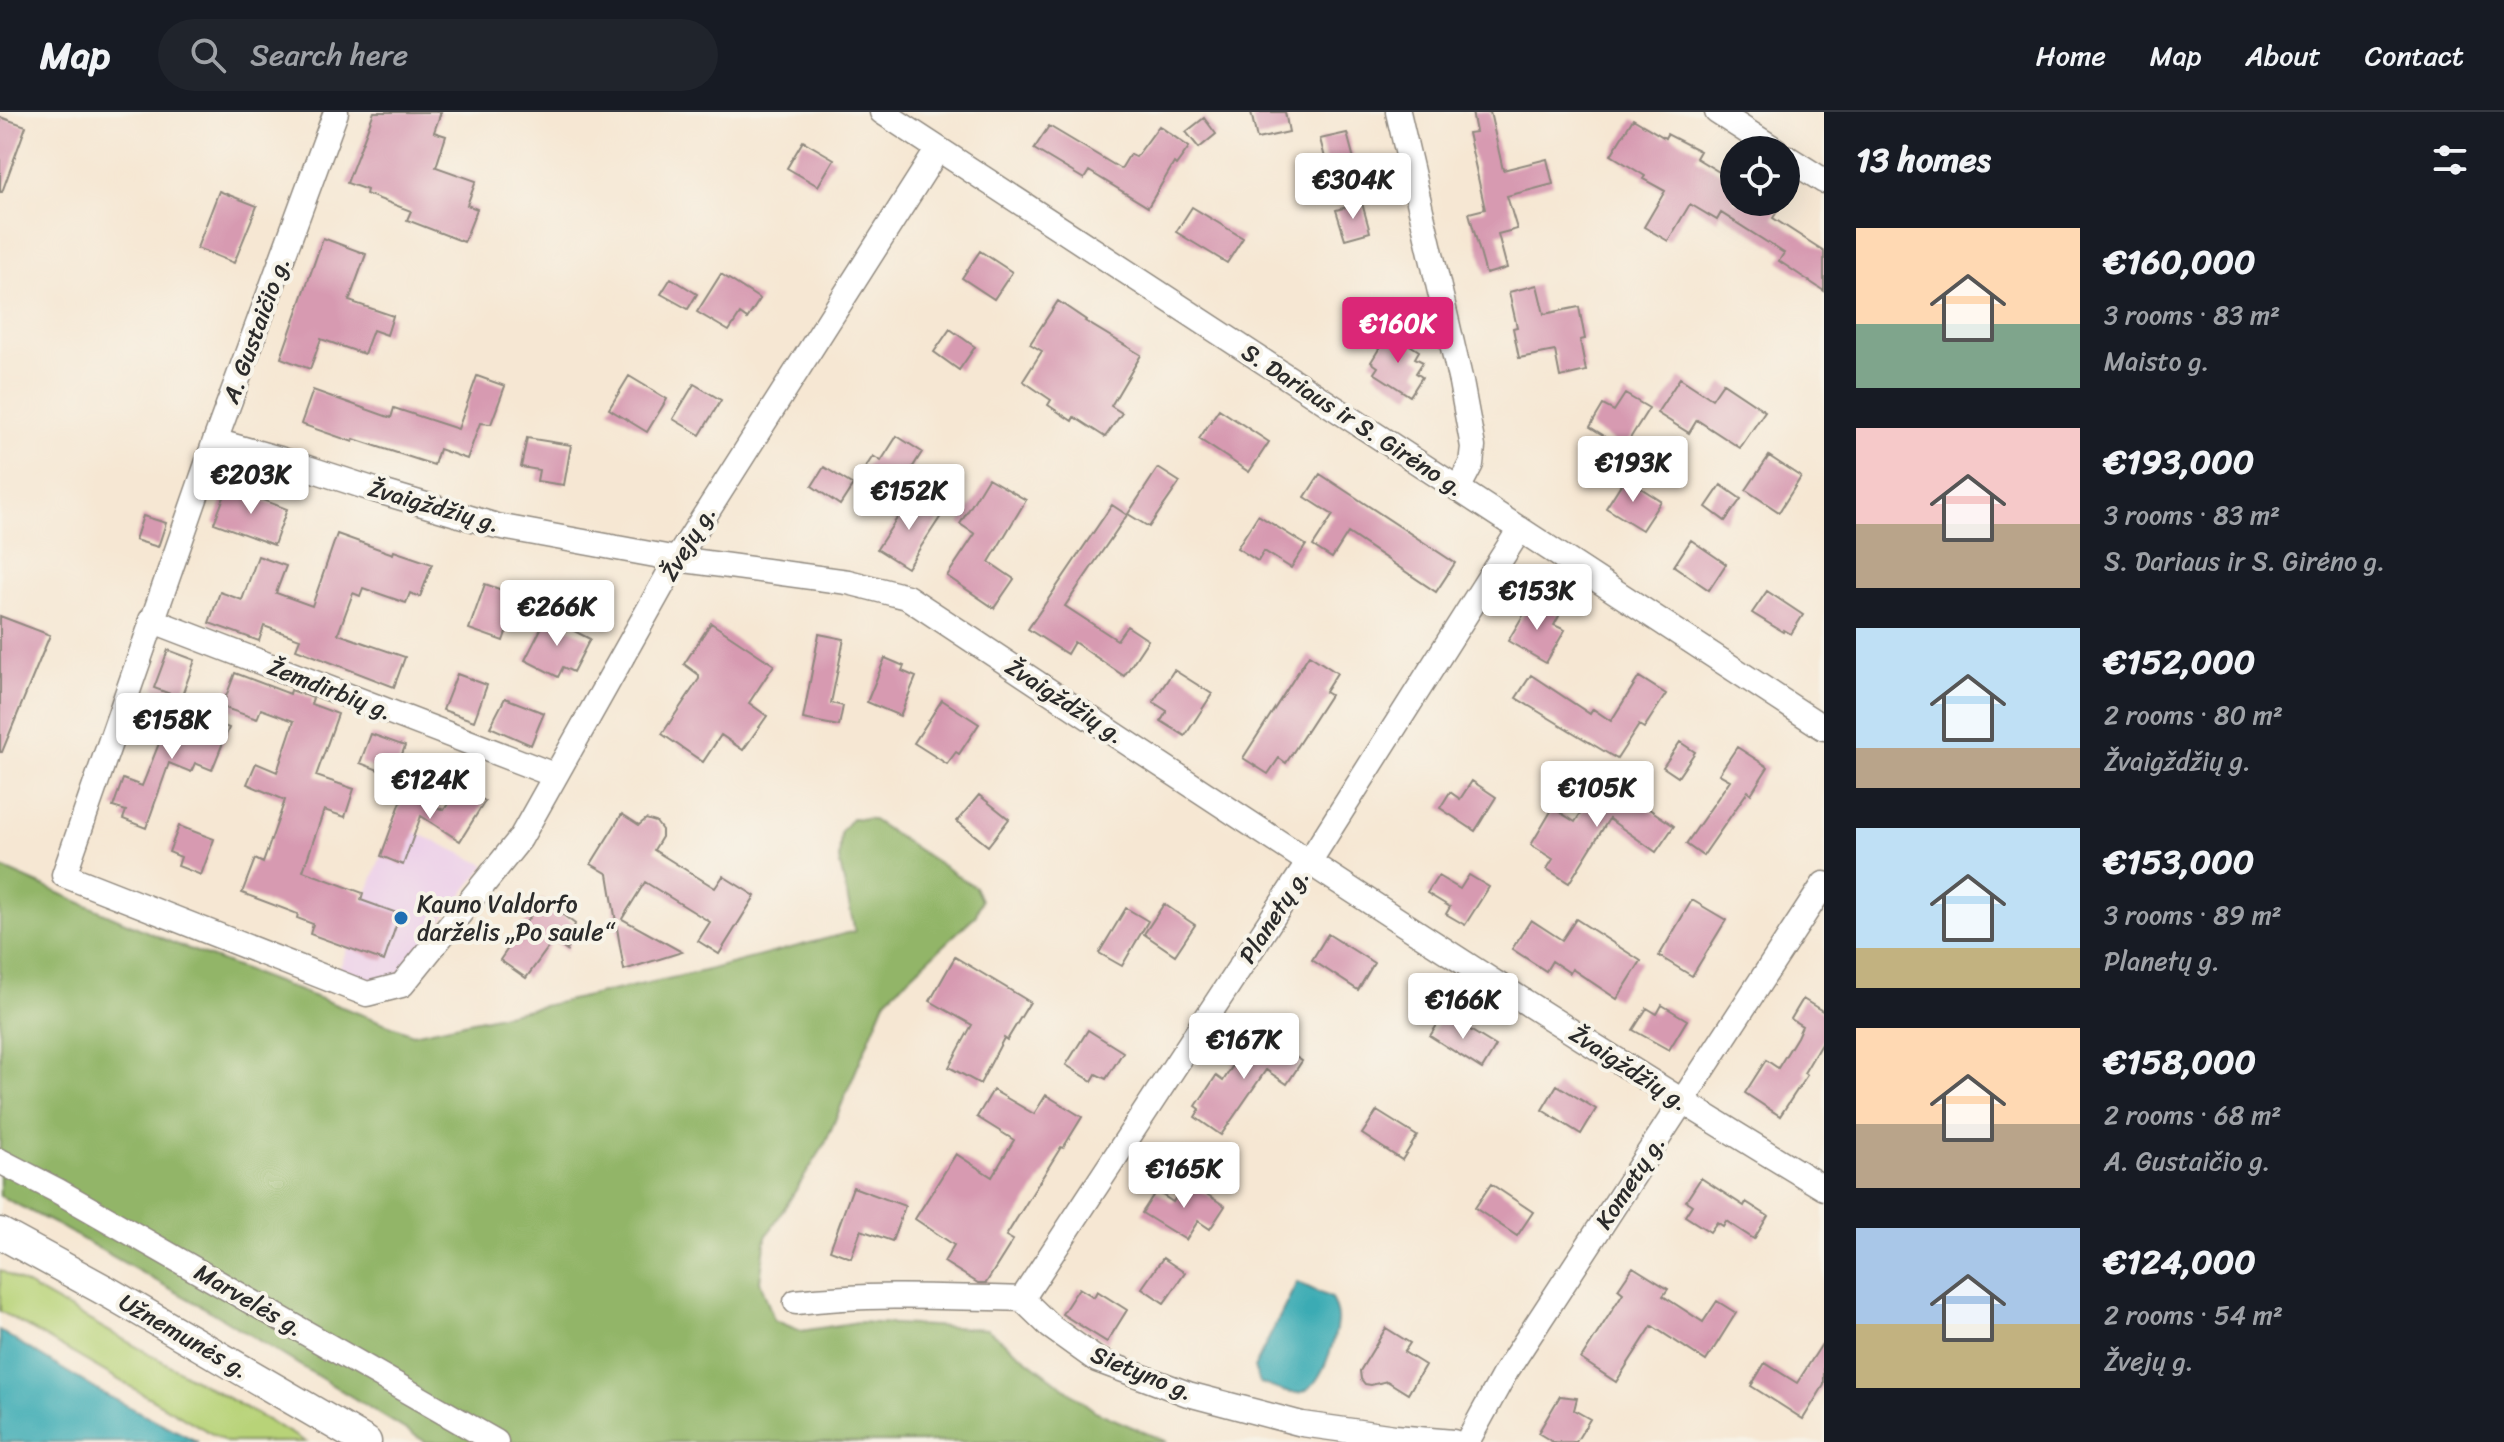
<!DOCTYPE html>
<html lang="en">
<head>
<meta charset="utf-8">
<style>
  :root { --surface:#171b24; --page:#20242c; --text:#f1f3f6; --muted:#9ea1a6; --line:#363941; --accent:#db2777 }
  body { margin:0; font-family:Sriracha,sans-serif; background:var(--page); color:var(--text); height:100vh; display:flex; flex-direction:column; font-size:30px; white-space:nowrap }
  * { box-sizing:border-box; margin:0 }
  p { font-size:26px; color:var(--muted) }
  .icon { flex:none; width:44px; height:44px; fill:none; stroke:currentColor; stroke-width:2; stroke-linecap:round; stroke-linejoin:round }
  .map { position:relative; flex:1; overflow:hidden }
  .panel { display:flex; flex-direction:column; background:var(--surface); width:680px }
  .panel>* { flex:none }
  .tools { position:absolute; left:1720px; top:24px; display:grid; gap:16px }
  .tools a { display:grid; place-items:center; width:80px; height:80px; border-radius:50%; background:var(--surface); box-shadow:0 8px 32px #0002; font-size:40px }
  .price { position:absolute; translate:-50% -68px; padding:0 18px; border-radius:8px; background:#fff; color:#222; font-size:26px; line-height:52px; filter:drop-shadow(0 2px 4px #0008) }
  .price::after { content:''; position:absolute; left:50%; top:48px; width:24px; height:18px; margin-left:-12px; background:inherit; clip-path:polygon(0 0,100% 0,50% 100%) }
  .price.active { background:var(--accent); color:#fff }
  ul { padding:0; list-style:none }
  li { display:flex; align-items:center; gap:24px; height:200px; padding:0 32px }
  li span { display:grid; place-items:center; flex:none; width:224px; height:160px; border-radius:0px; color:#555 }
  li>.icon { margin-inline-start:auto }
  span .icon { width:96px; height:96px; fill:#fffc; stroke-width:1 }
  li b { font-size:34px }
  h2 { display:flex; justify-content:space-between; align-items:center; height:96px; padding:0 32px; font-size:34px }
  header { display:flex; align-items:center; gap:48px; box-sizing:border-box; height:112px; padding:0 40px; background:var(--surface); border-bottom:2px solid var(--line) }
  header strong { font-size:38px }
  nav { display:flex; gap:44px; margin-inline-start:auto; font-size:28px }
  .search { width:560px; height:72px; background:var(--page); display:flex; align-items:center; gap:20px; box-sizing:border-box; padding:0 28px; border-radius:44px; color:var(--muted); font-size:30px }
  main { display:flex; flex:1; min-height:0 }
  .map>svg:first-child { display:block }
  .built { fill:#edd1e9 }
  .green { fill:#b8d378; stroke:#727f52; stroke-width:2 }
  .forest { fill:#92b568; stroke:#5e704a; stroke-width:2 }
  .water { fill:#3aabb4; stroke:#326b70; stroke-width:2 }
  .building { fill:#d79ab1 }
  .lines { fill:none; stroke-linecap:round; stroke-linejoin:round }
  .minor-casing { stroke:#90897f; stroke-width:27 }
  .major-casing { stroke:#90897f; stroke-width:33 }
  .minor { stroke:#fff; stroke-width:24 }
  .major { stroke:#fff; stroke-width:30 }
  .poi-dot { fill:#1f6fb2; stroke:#f7f3e8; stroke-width:3 }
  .labels { text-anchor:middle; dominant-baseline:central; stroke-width:8; stroke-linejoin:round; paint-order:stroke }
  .street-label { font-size:24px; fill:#2b2b2b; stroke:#f7f3e8 }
  .poi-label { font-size:24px; fill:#2b2b2b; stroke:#f7f3e8; text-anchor:start }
</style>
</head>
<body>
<header>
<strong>Map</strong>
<div class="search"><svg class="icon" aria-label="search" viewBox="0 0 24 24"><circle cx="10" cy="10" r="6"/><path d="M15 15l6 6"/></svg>Search here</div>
<nav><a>Home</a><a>Map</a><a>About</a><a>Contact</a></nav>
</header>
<main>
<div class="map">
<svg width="1824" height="1330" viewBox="0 0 1824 1330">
  <rect width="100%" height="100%" fill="#f7f3e8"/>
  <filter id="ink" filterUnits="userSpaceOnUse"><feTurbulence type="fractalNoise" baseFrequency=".0125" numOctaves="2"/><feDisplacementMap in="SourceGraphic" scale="16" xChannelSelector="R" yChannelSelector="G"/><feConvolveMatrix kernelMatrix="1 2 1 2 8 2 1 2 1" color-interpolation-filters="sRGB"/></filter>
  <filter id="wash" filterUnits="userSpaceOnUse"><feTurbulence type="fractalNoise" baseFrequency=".006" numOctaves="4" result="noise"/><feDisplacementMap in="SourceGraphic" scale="32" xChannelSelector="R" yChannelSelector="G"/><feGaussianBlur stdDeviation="1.8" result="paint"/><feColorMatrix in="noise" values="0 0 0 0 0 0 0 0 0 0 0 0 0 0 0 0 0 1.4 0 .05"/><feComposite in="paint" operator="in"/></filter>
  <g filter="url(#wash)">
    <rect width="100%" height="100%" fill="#f6e7d3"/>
    <path class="built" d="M415,720L486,753L401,859L379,873L339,858L381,744L403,752Z"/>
    <path class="green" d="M0,1158L306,1330H226L0,1199Z"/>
    <path class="forest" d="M852,706L871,707L975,775L981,788L976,803L886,887L825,1032L766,1125L760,1169L774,1208L801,1219L858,1210L987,1217L1095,1299L1167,1330H426L217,1203L55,1112L0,1084V755L173,831L413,922L704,859L855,819L839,748L841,720Z"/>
    <path class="water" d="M1297,1170L1331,1186C1334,1193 1338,1201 1337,1210C1335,1229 1322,1274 1302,1280C1290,1284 1272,1275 1260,1271L1254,1256Z
      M0,1219L102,1281L198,1330H0Z"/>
    <g id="blocks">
      <path class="building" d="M374,0H441L434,20L446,24L436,55L476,69L467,93L477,97L464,130L407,108L411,99L366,82L367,78L347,71Z
        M1251,0H1285L1289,20L1257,27Z
        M1472,0H1490L1503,58L1547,47L1553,72L1507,84L1517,117L1498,122L1507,156L1486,162L1469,101L1485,97L1468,21L1476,20Z
        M0,5L26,14L2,80H0Z
        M1204,6L1216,22L1199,36L1186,20Z
        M1633,7L1665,26L1667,22L1700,39L1696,46L1734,69V90H1766L1778,98L1773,106L1824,139V179L1779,149L1784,141L1721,101L1717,108L1690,92L1668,129L1644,115L1665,79L1643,67L1645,64L1611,43Z
        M1049,14L1121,57L1130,42L1136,45L1159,14L1189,35L1176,53L1174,51L1148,95L1089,59L1084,67L1034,37Z
        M1347,21L1355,51L1328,57L1320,27Z
        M803,29L834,47L818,74L787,56Z
        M219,79L257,94L234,151L197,136Z
        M1362,91L1370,120L1345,127L1336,98Z
        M1192,95L1243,126L1227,151L1176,120Z
        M323,126L366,142L349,189L393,204L387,223L373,218L364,242L321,227L310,257L281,246Z
        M980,139L1012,160L994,187L962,166Z
        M721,162L760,187L747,207L740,202L729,219L697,200Z
        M671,166L697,182L688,197L661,182Z
        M1537,173L1544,202L1579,195L1585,227L1580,228L1586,259L1560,265L1555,239L1519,246L1513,216L1517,215L1509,180Z
        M1058,189L1086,208L1085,209L1141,243L1111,294L1122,301L1105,325L1074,305L1072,309L1048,293L1051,288L1023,269L1042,239L1030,232Z
        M950,217L975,235L959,258L934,240Z
        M1396,224L1419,239L1415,246L1423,250L1416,261L1422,265L1410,284L1374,261L1378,255L1371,250L1385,227L1392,231Z
        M477,264L505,274L491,312L480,311L467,347L439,337L434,353L354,327L353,330L301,312L313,278L391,306L394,296L458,317Z
        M629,264L667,287L647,320L609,297Z
        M1680,266L1712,287L1723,271L1765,299L1740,336L1697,308L1689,321L1657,301Z
        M694,272L721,288L700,323L673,307Z
        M1625,282L1649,296L1624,336L1590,315L1603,293L1614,299Z
        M1219,297L1269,330L1249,360L1199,327Z
        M897,324L922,340L896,382L862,361L873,344L881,349Z
        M527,326L571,333L564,373L537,369L539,358L521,355Z
        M1769,344L1801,365L1779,400L1746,378Z
        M824,355L853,373L840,393L812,374Z
        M1158,356L1180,370L1149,415L1128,402Z
        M1320,362L1455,451L1436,480L1348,421L1332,446L1313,434L1333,403L1305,385Z
        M988,366L1026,388L989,450L1014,467L994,496L947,464L975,422L960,412Z
        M1625,366L1661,389L1642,418L1606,396Z
        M1721,373L1741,387L1725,409L1706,395Z
        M228,375L287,397L274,433L214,411Z
        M911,385L941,404L907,456L877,437Z
        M1112,393L1127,403L1065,494L1117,528L1127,514L1148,528L1124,564L1074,530L1067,542L1028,517Z
        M1258,403L1306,433L1291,456L1264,439L1258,449L1237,436Z
        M143,404L166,411L158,435L135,428Z
        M337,422L393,442L394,439L432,452L420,485L410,481L406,491L363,476L360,484L353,481L338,522L405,545L394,575L296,537L300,527L264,514L259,529L209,511L220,480L242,488L258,444L286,454L276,481L312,494Z
        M1691,428L1726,452L1709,478L1674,454Z
        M485,472L519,484L503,529L469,517Z
        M1767,479L1803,503L1791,522L1784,518L1783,520L1752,501Z
        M1532,488L1559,504L1554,513L1565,518L1546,551L1508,529Z
        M0,504L50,523L2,640H0Z
        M547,505L590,527L573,560L563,555L558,565L525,548Z
        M711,511L774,553L749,591L767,604L743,638L721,623L703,650L662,622L699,567V563L684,552Z
        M819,522L844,527L831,591L843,594L839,614L803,607Z
        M168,538L195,548L181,586L154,576Z
        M1309,543L1337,561L1325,580L1330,583L1286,651L1279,646L1268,662L1243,646Z
        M885,546L904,554L902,559L916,565L900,604L867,590Z
        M1174,558L1212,582L1185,624L1161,609L1167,599L1153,590Z
        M235,561L290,582L291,578L313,586L311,592L338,602L316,664L354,677L345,705L324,698L303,759L363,781L361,788L400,802L384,849L310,822L313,812L297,806L298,802L242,781L255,747L263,751L285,688L247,672L256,651L277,660L294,609L261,597L257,607L222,595Z
        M457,562L487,573L474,609L443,598Z
        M1531,563L1590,602L1593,597L1611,609L1639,565L1666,582L1644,616L1639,613L1617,647L1516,586Z
        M505,586L544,601L531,633L490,615Z
        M942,588L979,612L959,642L956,640L947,652L914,631Z
        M174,594L229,616L212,658L195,651L191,660L169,651L146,716L123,707L126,699L113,695L123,667L142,674Z
        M371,622L405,634L394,664L360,651Z
        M1680,630L1695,640L1678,665L1663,655Z
        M1737,635L1768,655L1751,682L1748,679L1703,744L1686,732L1730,668L1719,662Z
        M1604,666L1674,714L1656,740L1609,707L1569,771L1547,757L1553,747L1531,733L1553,696L1575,710Z
        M1472,669L1496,685L1475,719L1440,696L1450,680L1460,687Z
        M460,673L485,689L460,729L421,704L403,753L381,744L403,684L444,698Z
        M979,683L1009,707L988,734L957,709Z
        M622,702L639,713L646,707L656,710L662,718V725L654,738L715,776L723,764L755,784L719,842L698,829L710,810L645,770L622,807L682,840L624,858L608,762L591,752Z
        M179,714L214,727L201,763L178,754L181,745L169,740Z
        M1469,763L1489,775L1465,813L1446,802L1450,795L1427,781L1438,764L1460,777Z
        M542,787L575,812L567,839L553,829L526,866L500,848Z
        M1692,788L1726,808L1692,864L1659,844Z
        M1164,792L1195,813L1175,843L1144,822Z
        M1126,796L1148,809L1122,854L1099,841Z
        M1576,807L1641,849L1617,887L1572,857L1570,861L1552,849L1546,859L1512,837L1531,808L1562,828Z
        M1328,822L1374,851L1358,878L1312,848Z
        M955,845L1030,890L1007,928L1004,926L980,972L949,955L972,913L930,889Z
        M1803,887L1824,900V927L1804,961L1807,963L1780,1004L1745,981L1766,948L1778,956L1797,925L1802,914L1791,907Z
        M1662,893L1687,908L1669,938L1633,918L1647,896L1657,902Z
        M1444,902L1496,934L1482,957L1430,924Z
        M1088,918L1123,940L1106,967L1096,962L1092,969L1066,953Z
        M1255,919L1302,949L1287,972L1266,958L1221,1023L1195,1005L1200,997L1196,994L1216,964L1223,969Z
        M1557,973L1596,997L1581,1022L1542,998Z
        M993,978L1034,1002L1046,983L1082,1005L1063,1036L1061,1035L1006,1124L1013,1128L986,1171H978L944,1150L954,1133L915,1107L956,1042L992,1065L1014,1028L977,1005Z
        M1377,999L1417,1024L1402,1048L1362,1022Z
        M1701,1066L1744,1094L1746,1090L1768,1104L1754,1127L1726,1109L1723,1114L1717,1110L1710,1120L1685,1104L1692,1093L1686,1089Z
        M1186,1069L1225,1094L1210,1117L1198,1109L1186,1128L1142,1101L1156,1079L1173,1090Z
        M1491,1072L1533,1100L1517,1124L1475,1096Z
        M853,1075L905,1094L892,1129L861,1118L851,1146L830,1138Z
        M1163,1146L1185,1161L1164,1191L1142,1176Z
        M1633,1155L1668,1177L1663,1184L1703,1210L1717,1189L1736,1201L1706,1249L1652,1214L1616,1270L1581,1247L1623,1181L1618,1177Z
        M1079,1176L1094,1185L1097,1179L1127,1198L1107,1230L1062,1202Z
        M1386,1216L1410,1231L1404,1240L1425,1253L1408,1282L1387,1269L1371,1273L1365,1272L1361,1267L1360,1259Z
        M1824,1229V1273L1803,1307L1751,1274L1765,1251L1797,1271Z
        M1560,1284L1577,1286L1574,1298L1590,1307L1576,1330H1553L1538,1321Z"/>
    </g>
  </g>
  <g filter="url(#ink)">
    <use href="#blocks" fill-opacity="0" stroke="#90897f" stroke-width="2"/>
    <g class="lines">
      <g class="minor-casing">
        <path id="minor" d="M336,0L215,329L64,763L367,882L402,873L520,727L677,447L938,37
          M882,0L1824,616
          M1398,0L1461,270L1473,335L1471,352L1458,377
          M1717,0L1776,38
          M1786,45L1824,69
          M215,329L280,347L375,378L497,414L677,447L848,470L907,485C1210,685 1513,888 1824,1076
          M151,508L554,663
          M0,1049L58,1079L496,1330
          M1022,1187L1309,750L1520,417
          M796,1190C872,1181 946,1185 1022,1187L1051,1215L1097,1248L1188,1282L1302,1312L1395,1325L1453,1330
          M1467,1330L1505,1261L1824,772"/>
      </g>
      <g class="major-casing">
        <path id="major" d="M0,1121L108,1180L366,1330"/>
      </g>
      <use href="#minor" class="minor"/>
      <use href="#major" class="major"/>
    </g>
  </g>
  <circle class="poi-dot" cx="401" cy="806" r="8"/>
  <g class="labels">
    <g class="street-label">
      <text transform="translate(256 218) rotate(-70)">A. Gustaičio g.</text>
      <text transform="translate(1353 308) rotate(33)">S. Dariaus ir S. Girėno g.</text>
      <text transform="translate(434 394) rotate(16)">Žvaigždžių g.</text>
      <text transform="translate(688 431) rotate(-59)">Žvejų g.</text>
      <text transform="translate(330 577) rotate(21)">Žemdirbių g.</text>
      <text transform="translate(1065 589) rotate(33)">Žvaigždžių g.</text>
      <text transform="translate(1274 804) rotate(-57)">Planetų g.</text>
      <text transform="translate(1629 956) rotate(33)">Žvaigždžių g.</text>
      <text transform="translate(1630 1070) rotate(-57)">Kometų g.</text>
      <text transform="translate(249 1188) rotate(30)">Marvelės g.</text>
      <text transform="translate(184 1224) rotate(30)">Užnemunės g.</text>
      <text transform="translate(1142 1261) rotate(22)">Sietyno g.</text>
    </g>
    <g class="poi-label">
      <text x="417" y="792">Kauno Valdorfo<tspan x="417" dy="28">darželis „Po saule“</tspan></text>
    </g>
  </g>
</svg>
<div class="tools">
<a><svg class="icon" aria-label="locate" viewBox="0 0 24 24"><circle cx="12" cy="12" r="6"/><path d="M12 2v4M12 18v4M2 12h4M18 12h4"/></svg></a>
</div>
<b class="price" style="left:1353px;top:109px">€304K</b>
<b class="price active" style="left:1398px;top:253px">€160K</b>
<b class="price" style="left:1633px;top:392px">€193K</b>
<b class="price" style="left:251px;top:404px">€203K</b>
<b class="price" style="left:909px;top:420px">€152K</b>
<b class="price" style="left:1537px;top:520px">€153K</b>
<b class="price" style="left:557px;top:536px">€266K</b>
<b class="price" style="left:172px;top:649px">€158K</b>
<b class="price" style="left:430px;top:709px">€124K</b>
<b class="price" style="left:1597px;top:717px">€105K</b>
<b class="price" style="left:1463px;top:929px">€166K</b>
<b class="price" style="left:1244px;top:969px">€167K</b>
<b class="price" style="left:1184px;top:1098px">€165K</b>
</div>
<section class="panel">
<h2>13 homes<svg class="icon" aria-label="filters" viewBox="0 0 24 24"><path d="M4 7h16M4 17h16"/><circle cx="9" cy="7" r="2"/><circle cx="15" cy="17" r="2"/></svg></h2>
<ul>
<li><span style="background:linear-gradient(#ffd9b3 60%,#7fa58c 0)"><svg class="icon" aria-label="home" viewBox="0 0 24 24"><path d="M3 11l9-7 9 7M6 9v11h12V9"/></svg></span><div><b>€160,000</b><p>3 rooms · 83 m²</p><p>Maisto g.</p></div></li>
<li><span style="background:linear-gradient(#f6c9c9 60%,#b9a48a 0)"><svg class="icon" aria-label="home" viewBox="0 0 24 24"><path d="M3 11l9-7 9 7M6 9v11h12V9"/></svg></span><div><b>€193,000</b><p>3 rooms · 83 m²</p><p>S. Dariaus ir S. Girėno g.</p></div></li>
<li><span style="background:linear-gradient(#bfe0f5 75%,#b9a48a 0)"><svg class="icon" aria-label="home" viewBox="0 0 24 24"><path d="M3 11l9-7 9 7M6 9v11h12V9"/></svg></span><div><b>€152,000</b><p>2 rooms · 80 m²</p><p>Žvaigždžių g.</p></div></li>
<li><span style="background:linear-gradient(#bfe0f5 75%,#c2b280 0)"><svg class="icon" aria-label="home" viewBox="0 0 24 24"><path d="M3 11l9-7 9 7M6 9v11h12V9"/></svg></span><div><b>€153,000</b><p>3 rooms · 89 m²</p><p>Planetų g.</p></div></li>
<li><span style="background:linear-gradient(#ffd9b3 60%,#b9a48a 0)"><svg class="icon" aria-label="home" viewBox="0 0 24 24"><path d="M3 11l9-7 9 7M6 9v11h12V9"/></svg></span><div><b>€158,000</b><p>2 rooms · 68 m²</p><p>A. Gustaičio g.</p></div></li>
<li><span style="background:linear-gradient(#a9c7e8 60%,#c2b280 0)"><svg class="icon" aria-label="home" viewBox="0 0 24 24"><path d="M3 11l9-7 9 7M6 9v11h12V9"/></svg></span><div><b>€124,000</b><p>2 rooms · 54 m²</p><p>Žvejų g.</p></div></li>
</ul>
</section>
</main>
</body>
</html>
